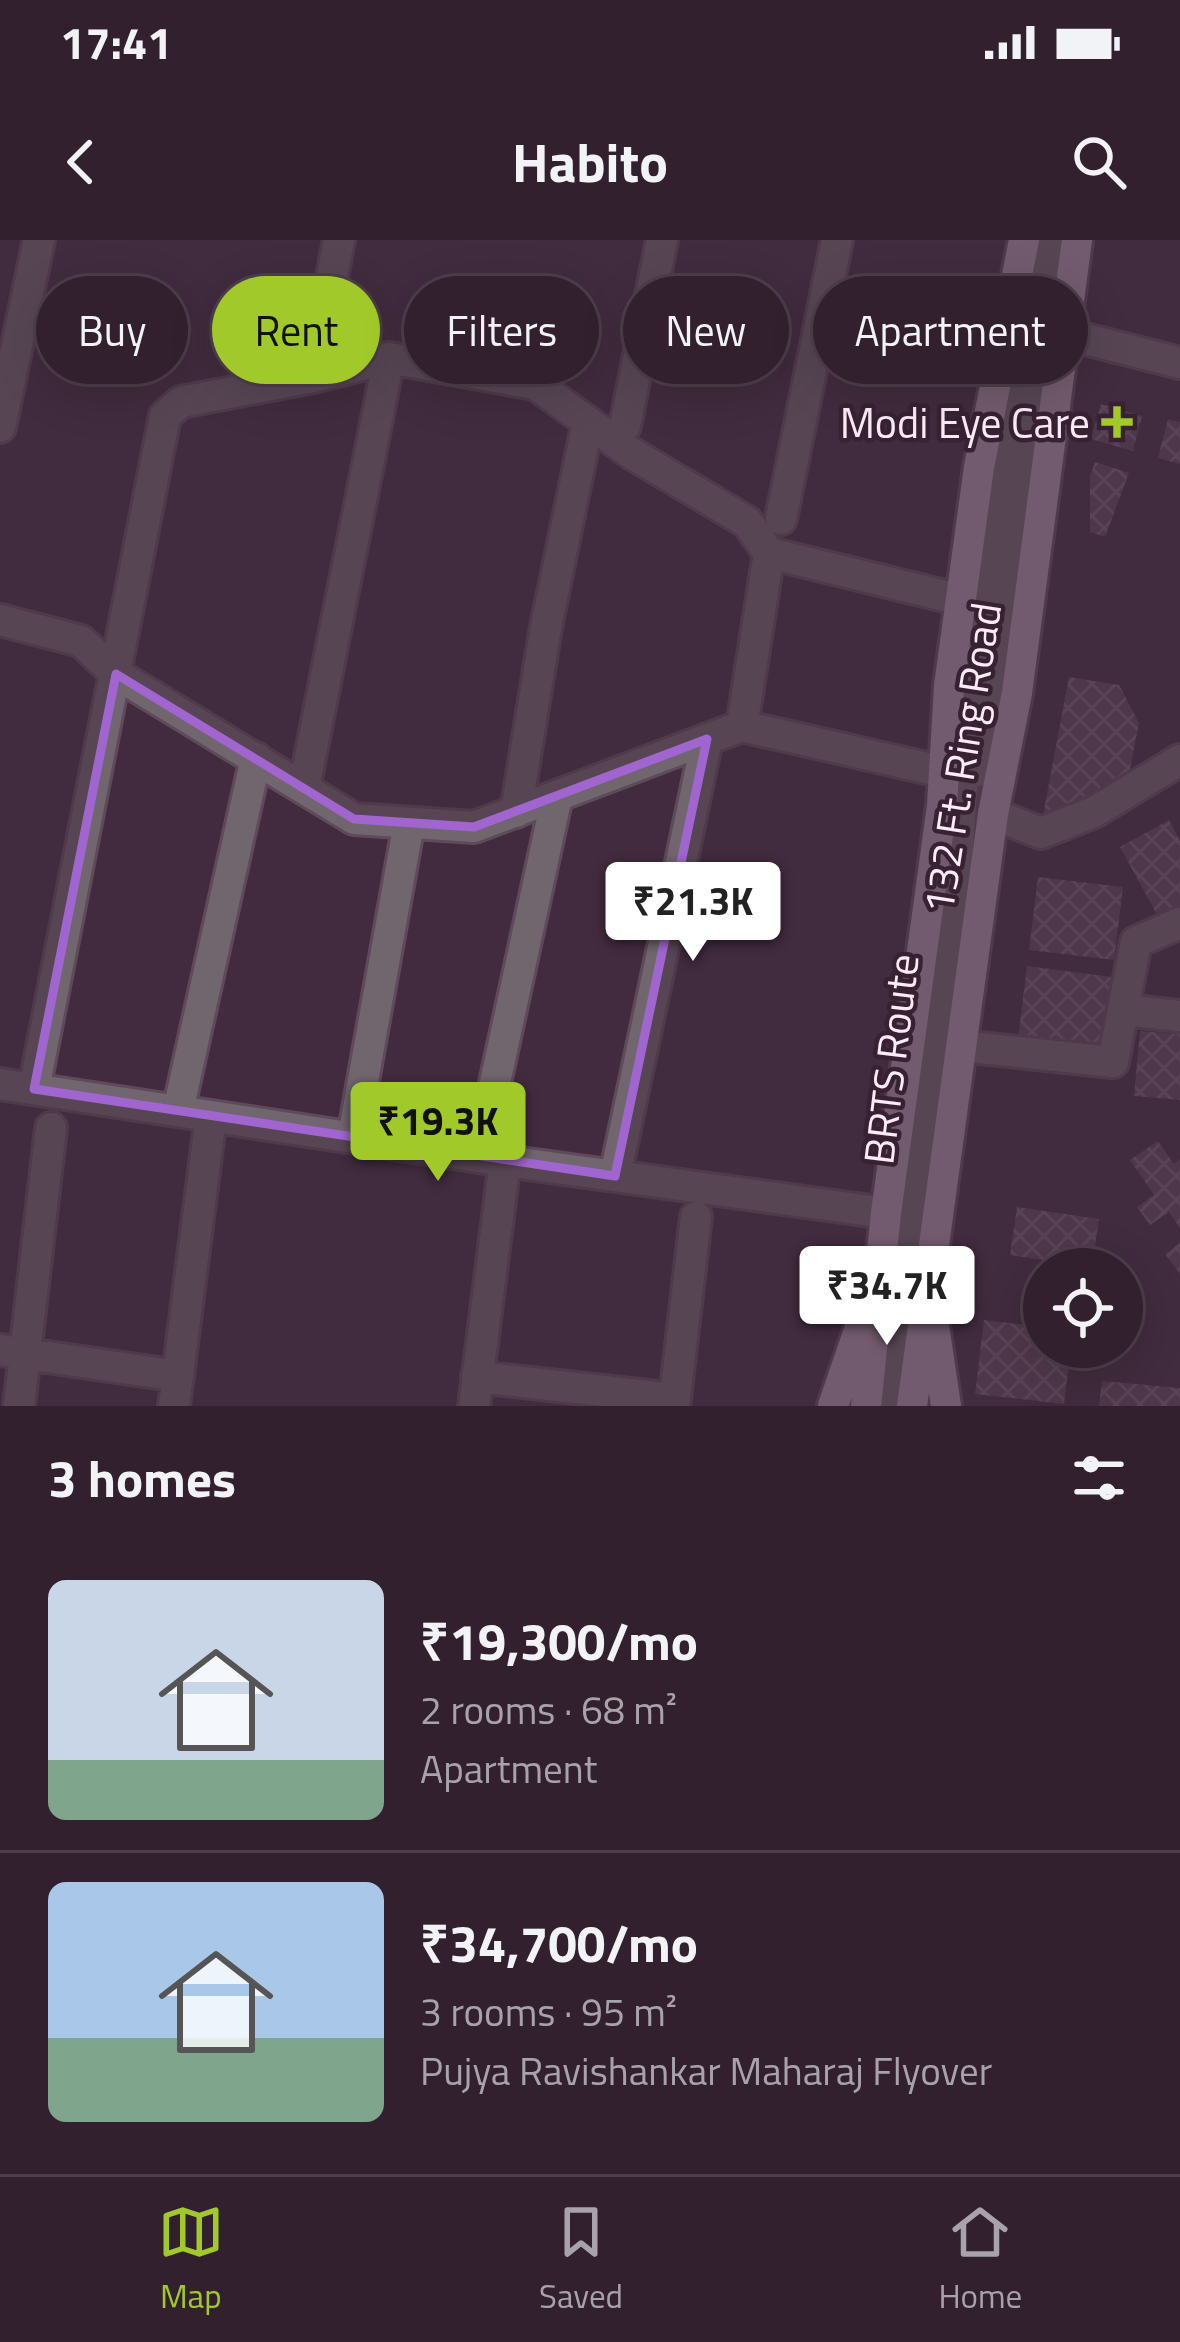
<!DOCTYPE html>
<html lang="en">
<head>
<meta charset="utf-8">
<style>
  :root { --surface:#32202e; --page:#3d2d3a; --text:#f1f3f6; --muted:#a8a3aa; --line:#4d3e4a; --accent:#a1c929 }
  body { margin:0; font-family:"Titillium Web",sans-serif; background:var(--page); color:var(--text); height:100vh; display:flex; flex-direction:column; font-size:45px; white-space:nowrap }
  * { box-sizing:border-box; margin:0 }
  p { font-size:39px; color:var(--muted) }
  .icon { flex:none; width:66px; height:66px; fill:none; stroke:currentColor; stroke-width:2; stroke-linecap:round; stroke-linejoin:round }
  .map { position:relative; height:1166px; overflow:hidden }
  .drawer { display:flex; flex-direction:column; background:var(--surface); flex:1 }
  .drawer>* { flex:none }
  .banner { position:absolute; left:36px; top:36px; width:1110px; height:108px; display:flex; gap:24px }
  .tools { position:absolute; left:1023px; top:1008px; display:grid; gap:24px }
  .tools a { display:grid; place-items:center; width:120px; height:120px; border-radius:50%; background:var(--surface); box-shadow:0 12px 48px #0002,0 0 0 3px var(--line); font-size:60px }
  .price { position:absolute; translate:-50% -102px; padding:0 27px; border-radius:12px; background:#fff; color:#222; font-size:39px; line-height:78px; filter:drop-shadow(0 3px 6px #0008) }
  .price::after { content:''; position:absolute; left:50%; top:72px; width:36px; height:27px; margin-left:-18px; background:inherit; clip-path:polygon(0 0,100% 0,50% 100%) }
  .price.current { background:var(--accent); color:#111 }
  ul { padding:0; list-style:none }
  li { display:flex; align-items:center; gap:36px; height:300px; padding:0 48px }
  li+li { border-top:3px solid var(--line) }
  li span { display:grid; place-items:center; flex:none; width:336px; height:240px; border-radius:18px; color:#555 }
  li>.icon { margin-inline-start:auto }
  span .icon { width:144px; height:144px; fill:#fffc; stroke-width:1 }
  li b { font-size:51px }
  h2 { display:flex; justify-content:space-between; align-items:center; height:144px; padding:0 48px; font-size:51px }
  .pill { padding:0 42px; border-radius:54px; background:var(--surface); box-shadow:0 12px 48px #0002,0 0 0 3px var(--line); font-size:42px; line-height:108px }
  .pill.current { background:var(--accent); color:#111 }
  .status { display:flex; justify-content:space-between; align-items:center; height:84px; padding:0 60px; background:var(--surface); direction:ltr }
  .status svg { height:33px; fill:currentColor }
  header { display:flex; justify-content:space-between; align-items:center; height:156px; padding:0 48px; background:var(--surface); font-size:54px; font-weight:700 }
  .menu { display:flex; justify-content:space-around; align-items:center; height:168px; border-top:3px solid var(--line); background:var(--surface); font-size:33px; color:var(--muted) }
  .menu a { display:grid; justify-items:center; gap:6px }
  .menu .current { color:var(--accent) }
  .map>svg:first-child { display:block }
  .building { fill:url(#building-cross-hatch) }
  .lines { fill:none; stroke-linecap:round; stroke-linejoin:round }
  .minor-casing { stroke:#5f4a5c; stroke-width:36 }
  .major-casing { stroke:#5f4a5c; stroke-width:36 }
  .minor { stroke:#71656e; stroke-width:30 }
  .major { stroke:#ad95a8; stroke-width:30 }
  .marked { fill:none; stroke:#a165d0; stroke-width:9; stroke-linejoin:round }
  .poi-dot { fill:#a1c929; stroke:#372133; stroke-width:4.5 }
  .labels { text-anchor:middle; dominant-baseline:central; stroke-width:9; stroke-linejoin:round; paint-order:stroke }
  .poi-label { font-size:42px; fill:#faebf7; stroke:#372133; text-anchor:end }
  .street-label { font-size:42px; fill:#faebf7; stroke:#372133 }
</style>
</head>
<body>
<div class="status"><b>17:41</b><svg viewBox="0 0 49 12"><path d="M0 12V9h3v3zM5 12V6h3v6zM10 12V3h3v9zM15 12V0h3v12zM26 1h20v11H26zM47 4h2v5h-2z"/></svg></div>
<header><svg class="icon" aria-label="back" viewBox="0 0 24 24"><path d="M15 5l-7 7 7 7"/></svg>Habito<svg class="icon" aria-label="search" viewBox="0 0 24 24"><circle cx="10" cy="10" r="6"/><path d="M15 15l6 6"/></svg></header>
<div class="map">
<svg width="1180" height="1166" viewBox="0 0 1180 1166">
  <defs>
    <pattern id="building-cross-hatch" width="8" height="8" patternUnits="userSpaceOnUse" patternTransform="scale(3)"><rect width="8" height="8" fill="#5e4559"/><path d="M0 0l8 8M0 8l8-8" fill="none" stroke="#766072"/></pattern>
  </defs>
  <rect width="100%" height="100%" fill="#422b3e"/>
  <path class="building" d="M1101,164L1142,176L1133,211L1091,199Z
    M1168,179L1180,182V224L1158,218Z
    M1095,222L1129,233L1105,297L1090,292V236Z
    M1069,437L1119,445L1139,483L1126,549L1042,580Z
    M1169,580L1180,601V672L1161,682L1120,607Z
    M1038,637L1123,647L1114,720L1029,710Z
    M1027,726L1112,737L1102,809L1018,799Z
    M1140,791L1180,794V860L1134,856Z
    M1158,901L1174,924L1180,919V988L1169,972L1150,985L1137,967L1154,955L1130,920Z
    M1017,967L1099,979L1092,1027L1010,1015Z
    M1180,1003V1034L1165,1014Z
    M984,1080L1044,1087V1107H1071L1064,1164L975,1154Z
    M1102,1141L1180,1148V1166H1099Z"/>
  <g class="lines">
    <g class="minor-casing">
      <path id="minor" d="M1062,93L1180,123
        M313,137L339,0
        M625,186L662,0
        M0,187L39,0
        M781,279L837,0
        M769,313L961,360
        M0,380L81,401L116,434L354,579L474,587L742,486L769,313L747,282L631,213L535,144L389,118L313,137L181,162L165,176L34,849
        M742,486L944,532
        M978,531C1007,403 1025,272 1036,140
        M304,548L389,118
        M516,572L546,387L588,182
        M993,574L1041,593L1094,572L1180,520
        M1123,770L1180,776
        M961,806L1113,822L1136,702L1180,683
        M0,844L505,921L886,973
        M178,871L256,518
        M353,897L409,583
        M479,917L557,556
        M615,936L707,499
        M0,1110L178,1136
        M477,1137L675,1159
        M19,1166L51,888
        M174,1166L211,876
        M474,1166L505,921
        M674,1166L696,977
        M887,1166L957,625L970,432L999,228L1051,0"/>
    </g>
    <g class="major-casing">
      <path id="major" d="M932,1072L946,1166
        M833,1166L866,1070
        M866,1166L886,973L942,566L949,446L979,227L1024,0
        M912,1166L993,574L1017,453L1077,0"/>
    </g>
    <use href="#minor" class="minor"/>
    <use href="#major" class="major"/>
  </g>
  <path d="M0 0H1180V1166H0ZM116,434L354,579L474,587L707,499L615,936L34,849Z" fill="#422b3e" fill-opacity=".55" fill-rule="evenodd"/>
  <path class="marked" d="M116,434L354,579L474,587L707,499L615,936L34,849Z"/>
  <path class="poi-dot" d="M1111 164h12v12h12v12h-12v12h-12v-12h-12v-12h12z"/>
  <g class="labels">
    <g class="poi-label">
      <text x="1090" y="182">Modi Eye Care</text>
    </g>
    <g class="street-label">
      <text transform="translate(961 518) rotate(-81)">132 Ft. Ring Road</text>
      <text transform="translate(890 819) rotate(-83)">BRTS Route</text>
    </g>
  </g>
</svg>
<div class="tools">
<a><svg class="icon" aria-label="locate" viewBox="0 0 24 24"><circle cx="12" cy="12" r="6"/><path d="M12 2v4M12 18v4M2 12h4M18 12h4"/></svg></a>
</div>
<b class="price" style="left:693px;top:724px">₹21.3K</b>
<b class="price current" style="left:438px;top:944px">₹19.3K</b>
<b class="price" style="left:887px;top:1108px">₹34.7K</b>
<div class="banner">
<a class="pill">Buy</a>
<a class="pill current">Rent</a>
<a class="pill">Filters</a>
<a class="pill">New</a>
<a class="pill">Apartment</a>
</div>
</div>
<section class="drawer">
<h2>3 homes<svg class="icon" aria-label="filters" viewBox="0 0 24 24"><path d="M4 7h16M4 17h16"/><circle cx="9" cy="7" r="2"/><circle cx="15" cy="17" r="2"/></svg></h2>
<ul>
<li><span style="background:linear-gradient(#c9d6e8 75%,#7fa58c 0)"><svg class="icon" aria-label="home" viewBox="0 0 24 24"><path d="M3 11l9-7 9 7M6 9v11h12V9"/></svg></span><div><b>₹19,300/mo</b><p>2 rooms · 68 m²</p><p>Apartment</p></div></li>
<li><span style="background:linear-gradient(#a9c7e8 65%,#7fa58c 0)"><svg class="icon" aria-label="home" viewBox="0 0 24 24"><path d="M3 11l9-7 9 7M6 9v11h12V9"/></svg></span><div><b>₹34,700/mo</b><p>3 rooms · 95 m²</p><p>Pujya Ravishankar Maharaj Flyover</p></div></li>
</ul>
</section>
<nav class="menu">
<a class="current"><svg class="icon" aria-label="map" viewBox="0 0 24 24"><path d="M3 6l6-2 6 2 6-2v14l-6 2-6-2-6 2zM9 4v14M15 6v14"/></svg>Map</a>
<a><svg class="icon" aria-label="saved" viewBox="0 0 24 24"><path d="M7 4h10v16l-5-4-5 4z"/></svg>Saved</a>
<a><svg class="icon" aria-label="home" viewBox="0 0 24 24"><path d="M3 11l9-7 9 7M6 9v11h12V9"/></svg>Home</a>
</nav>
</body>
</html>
